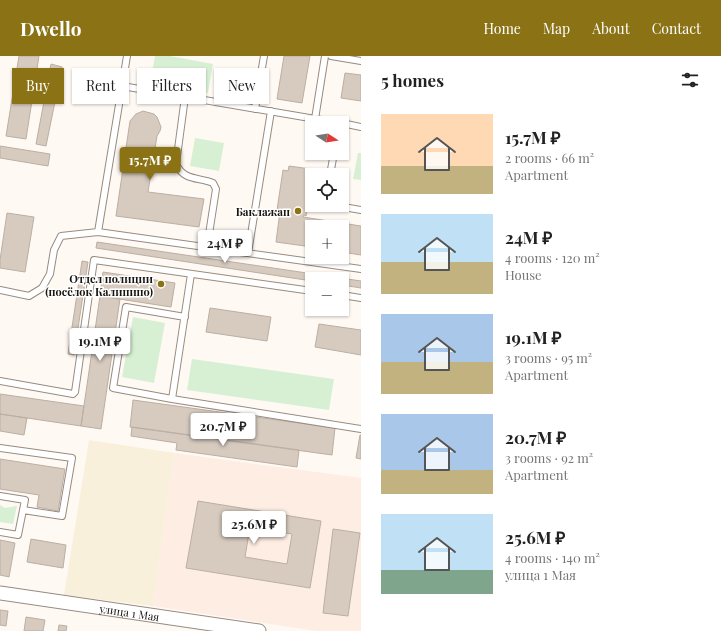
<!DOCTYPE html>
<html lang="en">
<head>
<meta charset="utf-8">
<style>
  :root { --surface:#fff; --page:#f6f6f6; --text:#222; --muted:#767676; --accent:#8a7215 }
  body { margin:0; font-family:"Playfair Display",serif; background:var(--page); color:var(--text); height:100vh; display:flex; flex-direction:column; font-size:15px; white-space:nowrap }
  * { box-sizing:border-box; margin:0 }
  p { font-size:13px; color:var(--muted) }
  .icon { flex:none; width:22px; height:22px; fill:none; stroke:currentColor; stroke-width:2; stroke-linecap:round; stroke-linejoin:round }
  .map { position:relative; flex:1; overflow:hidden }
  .panel { display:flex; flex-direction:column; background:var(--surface); width:360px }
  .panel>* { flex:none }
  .banner { position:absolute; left:12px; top:12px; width:289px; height:36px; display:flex; gap:8px }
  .needle { width:26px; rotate:102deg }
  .buttons { position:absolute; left:305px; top:60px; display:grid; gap:8px }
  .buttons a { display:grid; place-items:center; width:44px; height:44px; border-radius:0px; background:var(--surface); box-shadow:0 1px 3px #0004; font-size:20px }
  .price { position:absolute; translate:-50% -34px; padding:0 9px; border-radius:4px; background:#fff; color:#222; font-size:13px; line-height:26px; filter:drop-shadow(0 1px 2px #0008) }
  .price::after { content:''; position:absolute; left:50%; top:24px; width:12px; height:9px; margin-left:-6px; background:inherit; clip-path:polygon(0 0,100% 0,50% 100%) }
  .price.selected { background:var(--accent); color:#fff }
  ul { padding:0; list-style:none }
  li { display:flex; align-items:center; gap:12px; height:100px; padding:0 20px }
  li span { display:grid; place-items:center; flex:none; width:112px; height:80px; border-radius:0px; color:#555 }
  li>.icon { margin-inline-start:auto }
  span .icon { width:48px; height:48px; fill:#fffc; stroke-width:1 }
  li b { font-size:17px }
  h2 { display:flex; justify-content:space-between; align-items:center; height:48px; padding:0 20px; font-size:17px }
  .pill { padding:0 14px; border-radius:0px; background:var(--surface); box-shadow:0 1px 3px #0004; font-size:14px; line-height:36px }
  .pill.selected { background:var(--accent); color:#fff }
  header { display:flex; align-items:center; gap:24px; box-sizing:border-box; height:56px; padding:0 20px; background:var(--accent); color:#fff }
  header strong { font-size:19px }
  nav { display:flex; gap:22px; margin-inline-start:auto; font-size:14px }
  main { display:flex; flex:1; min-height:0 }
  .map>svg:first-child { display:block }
  .industrial { fill:#f8f0da }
  .education { fill:#feede2 }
  .green { fill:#d7f0d4 }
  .building { fill:#d7cbbf; stroke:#bbafa3; fill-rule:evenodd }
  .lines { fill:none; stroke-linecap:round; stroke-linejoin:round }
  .lane-casing { stroke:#978b80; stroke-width:8 }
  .street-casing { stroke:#978b80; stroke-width:15 }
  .lane { stroke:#fff; stroke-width:6 }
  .street { stroke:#fff; stroke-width:13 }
  .poi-dot { fill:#8a7215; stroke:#fff; stroke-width:1.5 }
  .labels { text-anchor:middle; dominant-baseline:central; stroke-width:3; stroke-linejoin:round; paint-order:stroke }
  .poi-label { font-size:11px; font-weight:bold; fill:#181410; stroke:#fff; text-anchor:end }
  .street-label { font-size:11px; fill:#181410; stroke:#fff }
</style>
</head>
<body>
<header>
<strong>Dwello</strong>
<nav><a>Home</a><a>Map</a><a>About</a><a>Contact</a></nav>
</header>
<main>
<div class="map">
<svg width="361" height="575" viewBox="0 0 361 575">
  <rect width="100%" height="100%" fill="#fff9f4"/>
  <path class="industrial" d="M89,384L174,397L153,550L64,539Z"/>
  <path class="education" d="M174,397L361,422V575H316L153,550Z"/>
  <path class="green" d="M155,0H170L213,8L208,37L150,26Z
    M195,82L224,87L219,115L190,110Z
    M358,97H361V124L353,123Z
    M133,261L165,267L154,327L122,321Z
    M192,303L334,323L329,354L187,334Z
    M0,449L5,452L17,450L13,468L0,466Z"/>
  <path class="building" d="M19,0H39L26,83L6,80Z
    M284,0H310L302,47L277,43Z
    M51,8L62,11L46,90L36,88Z
    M345,17L361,19V45L341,42Z
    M143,55L154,58L157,61L161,71L160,75L157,80L148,136L204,143L199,171L116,160L130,65L136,58Z
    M0,90L50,98L48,110L0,102Z
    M289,110L311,113L310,120H312L311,133L308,132L307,142H309L306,160L304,159L303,161L361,170V199L342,196V171H312V191L276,186L280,155L277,154L283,114L288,115Z
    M7,157L34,161L25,216L0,212V204Z
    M97,186L361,225V232L342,229V223H312V225L96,192Z
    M82,205L88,206L74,299L68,298Z
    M103,216L175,227L171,251L100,240Z
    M100,240L120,243L101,373L81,370Z
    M210,252L271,261L267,285L206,276Z
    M319,268L361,274V299L315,291Z
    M0,338L84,350L81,370L0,358Z
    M133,344L335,372L332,399L130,371Z
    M0,358L27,362L24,379L0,375Z
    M132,371L299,394L297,411L176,394L177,387L131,380Z
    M360,379H361V403L356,402Z
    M0,403L65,413L58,455L37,451L39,439L0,433Z
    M198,445L321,465L310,532L186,512ZM250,471L292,478L287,508L245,501Z
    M333,473L360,477L348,560L323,557Z
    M31,483L66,489L63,512L27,506Z
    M0,484L15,487L9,521L0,519Z
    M0,554L8,555L6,570L0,569Z
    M26,561L45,564L43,575H24Z
    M59,569L67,570L66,575H58Z"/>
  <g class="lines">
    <g class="lane-casing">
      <path id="lane" d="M331,0L361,5
        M122,30L339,67
        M185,41L176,108C184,125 198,121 213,127L216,133L207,191
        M255,53L264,0
        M315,63L325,0
        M342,67L361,71
        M330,119L334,97
        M332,149L361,154
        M98,176L127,0
        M248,197L271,55
        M191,218L172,343L361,373
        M0,234L29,240L42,232L50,218L54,194L61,180L98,176L361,213
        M342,239L361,242
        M0,325L73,338L75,336L94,204L312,235
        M172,343L113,332L126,251L185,261
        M0,392L72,402L62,460L23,454
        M0,440L25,444L18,479L0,476"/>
    </g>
    <g class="street-casing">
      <g id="street">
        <path id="s1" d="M0,537L259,575"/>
      </g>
    </g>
    <use href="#lane" class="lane"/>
    <use href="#street" class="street"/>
  </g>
  <g class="poi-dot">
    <circle cx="298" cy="155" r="4"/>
    <circle cx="161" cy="228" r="4"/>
  </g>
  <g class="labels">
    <g class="poi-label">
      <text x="290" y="155">Баклажан</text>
      <text x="153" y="222">Отдел полиции<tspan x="153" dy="13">(посёлок Калинино)</tspan></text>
    </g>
    <g class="street-label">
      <text stroke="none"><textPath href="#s1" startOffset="131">улица 1 Мая</textPath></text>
    </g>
  </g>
</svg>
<div class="buttons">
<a><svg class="needle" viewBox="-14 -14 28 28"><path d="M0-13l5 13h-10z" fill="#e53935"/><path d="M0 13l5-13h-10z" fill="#767676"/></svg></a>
<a><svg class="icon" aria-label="locate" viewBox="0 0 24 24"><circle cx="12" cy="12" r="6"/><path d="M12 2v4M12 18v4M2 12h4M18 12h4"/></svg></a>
<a>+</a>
<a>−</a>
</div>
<b class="price selected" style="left:150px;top:125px">15.7M ₽</b>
<b class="price" style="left:225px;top:208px">24M ₽</b>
<b class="price" style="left:100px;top:306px">19.1M ₽</b>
<b class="price" style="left:223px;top:391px">20.7M ₽</b>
<b class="price" style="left:254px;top:489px">25.6M ₽</b>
<div class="banner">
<a class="pill selected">Buy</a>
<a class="pill">Rent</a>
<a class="pill">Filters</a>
<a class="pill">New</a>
</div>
</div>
<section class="panel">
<h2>5 homes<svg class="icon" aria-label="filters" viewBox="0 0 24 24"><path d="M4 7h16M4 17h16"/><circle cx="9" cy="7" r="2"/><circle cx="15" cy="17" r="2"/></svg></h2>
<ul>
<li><span style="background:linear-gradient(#ffd9b3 65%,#c2b280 0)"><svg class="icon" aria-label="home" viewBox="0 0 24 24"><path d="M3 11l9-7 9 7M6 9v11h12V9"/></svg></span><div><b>15.7M ₽</b><p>2 rooms · 66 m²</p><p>Apartment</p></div></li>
<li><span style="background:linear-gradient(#bfe0f5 60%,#c2b280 0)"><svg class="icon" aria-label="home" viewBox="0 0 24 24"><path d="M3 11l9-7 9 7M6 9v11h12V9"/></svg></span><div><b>24M ₽</b><p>4 rooms · 120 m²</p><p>House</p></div></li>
<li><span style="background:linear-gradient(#a9c7e8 60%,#c2b280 0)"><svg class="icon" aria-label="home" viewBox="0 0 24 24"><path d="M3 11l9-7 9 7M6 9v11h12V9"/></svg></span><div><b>19.1M ₽</b><p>3 rooms · 95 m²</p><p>Apartment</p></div></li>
<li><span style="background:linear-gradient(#a9c7e8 70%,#c2b280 0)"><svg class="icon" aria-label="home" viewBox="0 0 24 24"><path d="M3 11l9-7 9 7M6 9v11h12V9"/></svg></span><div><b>20.7M ₽</b><p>3 rooms · 92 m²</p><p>Apartment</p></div></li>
<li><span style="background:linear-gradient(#bfe0f5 70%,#7fa58c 0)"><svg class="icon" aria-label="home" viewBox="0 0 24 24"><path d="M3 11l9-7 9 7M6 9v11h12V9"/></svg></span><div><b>25.6M ₽</b><p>4 rooms · 140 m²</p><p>улица 1 Мая</p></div></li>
</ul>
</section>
</main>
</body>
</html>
